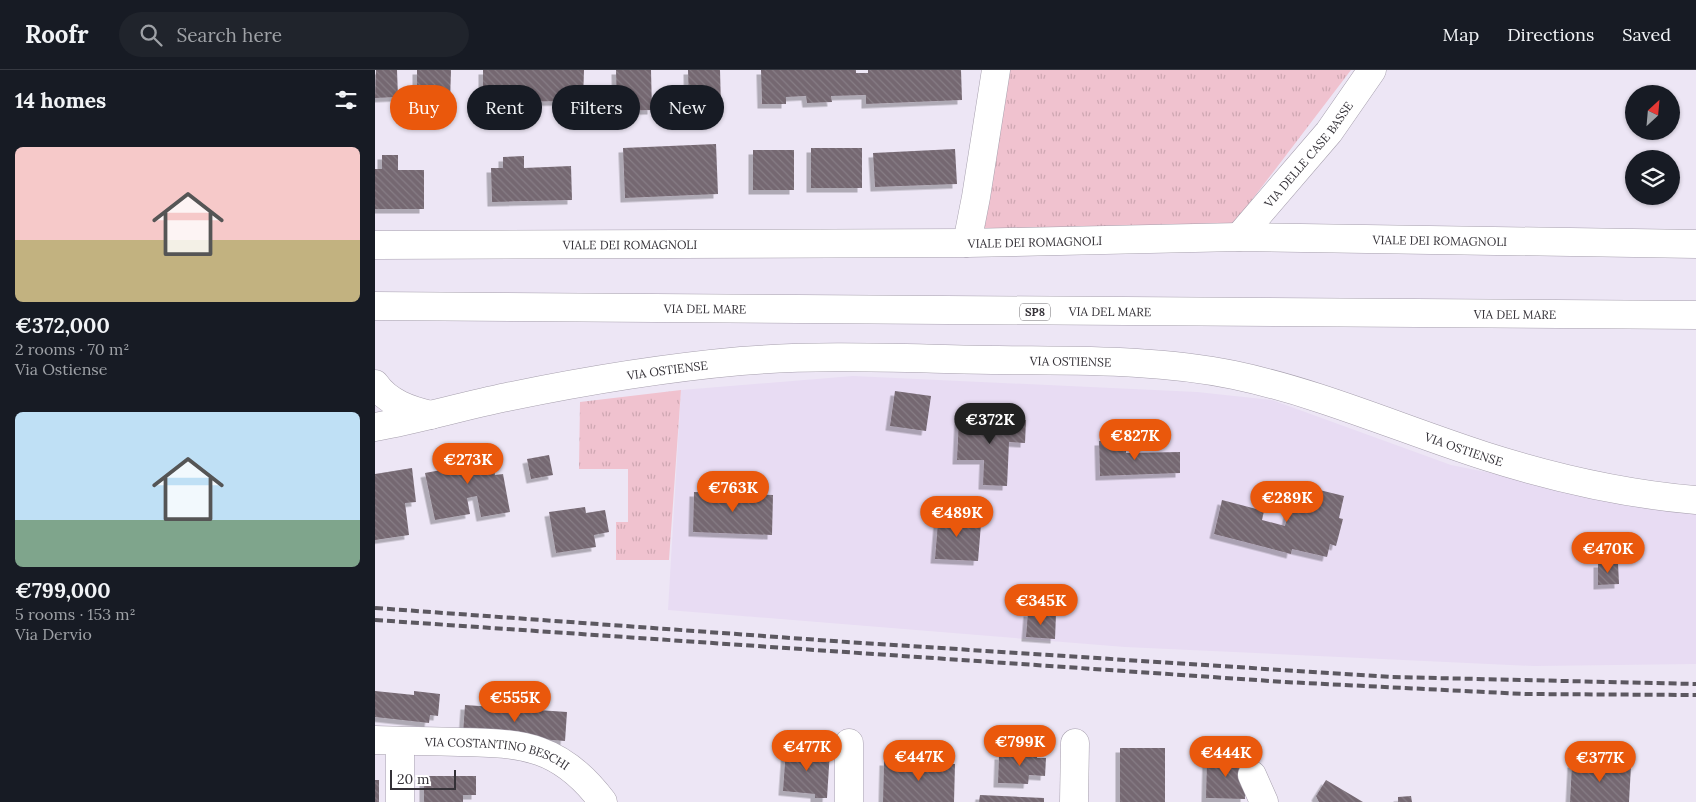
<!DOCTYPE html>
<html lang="en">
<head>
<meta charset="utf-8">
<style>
  :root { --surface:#171b24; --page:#20242c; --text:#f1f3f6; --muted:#9ea1a6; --line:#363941; --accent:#ea580c }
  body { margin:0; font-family:Lora,serif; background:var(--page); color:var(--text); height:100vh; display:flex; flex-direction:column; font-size:19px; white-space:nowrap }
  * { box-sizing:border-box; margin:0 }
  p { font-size:16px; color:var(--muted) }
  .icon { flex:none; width:28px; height:28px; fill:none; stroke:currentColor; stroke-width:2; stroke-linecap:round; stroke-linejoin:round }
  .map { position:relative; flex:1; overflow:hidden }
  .side { display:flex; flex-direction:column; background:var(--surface); width:375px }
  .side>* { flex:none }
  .top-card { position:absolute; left:15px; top:15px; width:475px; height:45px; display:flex; gap:10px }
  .needle { width:32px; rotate:26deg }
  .tools { position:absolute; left:1250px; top:15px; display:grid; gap:10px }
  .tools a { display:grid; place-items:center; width:55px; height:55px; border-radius:50%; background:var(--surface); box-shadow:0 1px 4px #0004; font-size:25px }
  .scale { position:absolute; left:15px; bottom:12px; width:66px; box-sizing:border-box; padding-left:5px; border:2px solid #343137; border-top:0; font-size:14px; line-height:18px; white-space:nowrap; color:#343137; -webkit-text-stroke:4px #fff; paint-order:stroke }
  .price { position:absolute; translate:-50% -42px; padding:0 11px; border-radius:18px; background:var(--accent); color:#fff; font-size:16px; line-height:32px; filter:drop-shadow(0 1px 2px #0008) }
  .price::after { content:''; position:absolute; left:50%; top:30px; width:15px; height:11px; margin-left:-8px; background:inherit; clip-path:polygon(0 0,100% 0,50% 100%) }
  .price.selected { background:#222; color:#fff }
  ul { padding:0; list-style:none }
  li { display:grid; align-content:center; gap:10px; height:265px; padding:0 15px }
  li span { display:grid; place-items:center; height:155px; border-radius:8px; color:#555 }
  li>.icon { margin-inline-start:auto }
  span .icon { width:90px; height:90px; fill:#fffc; stroke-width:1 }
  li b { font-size:21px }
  h2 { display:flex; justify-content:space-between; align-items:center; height:60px; padding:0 15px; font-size:21px }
  .chip { padding:0 18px; border-radius:22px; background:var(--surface); box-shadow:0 1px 4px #0004; font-size:18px; line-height:45px }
  .chip.selected { background:var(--accent); color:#fff }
  header { display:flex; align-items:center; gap:30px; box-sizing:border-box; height:70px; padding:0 25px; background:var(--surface); border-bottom:1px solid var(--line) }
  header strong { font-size:24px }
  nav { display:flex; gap:28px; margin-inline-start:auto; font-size:18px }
  .search { width:350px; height:45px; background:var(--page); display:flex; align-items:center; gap:12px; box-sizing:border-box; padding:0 18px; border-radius:28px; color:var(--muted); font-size:19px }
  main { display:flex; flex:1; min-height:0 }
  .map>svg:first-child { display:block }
  .built { fill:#e8dcf3 }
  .grass { fill:url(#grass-tufts) }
  .building { fill:url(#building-back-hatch); filter:url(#shadow) }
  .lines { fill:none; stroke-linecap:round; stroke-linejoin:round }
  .minor-casing { stroke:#a69fad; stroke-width:29 }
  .major-casing { stroke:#a69fad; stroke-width:29 }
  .minor { stroke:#fff; stroke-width:28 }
  .major { stroke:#fff; stroke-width:28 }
  .rail { stroke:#5c5860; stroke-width:4; stroke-dasharray:8 4; stroke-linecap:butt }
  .labels { text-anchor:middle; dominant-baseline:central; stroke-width:5; stroke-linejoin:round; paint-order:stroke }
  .shield { fill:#fff; stroke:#716f73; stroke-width:1 }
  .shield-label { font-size:11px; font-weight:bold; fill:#343137 }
  .street-label { font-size:12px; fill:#343137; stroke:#fff }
</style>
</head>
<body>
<header>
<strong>Roofr</strong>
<div class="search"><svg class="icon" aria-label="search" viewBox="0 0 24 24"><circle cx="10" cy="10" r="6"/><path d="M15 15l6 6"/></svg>Search here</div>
<nav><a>Map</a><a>Directions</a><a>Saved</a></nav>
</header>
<main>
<section class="side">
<h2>14 homes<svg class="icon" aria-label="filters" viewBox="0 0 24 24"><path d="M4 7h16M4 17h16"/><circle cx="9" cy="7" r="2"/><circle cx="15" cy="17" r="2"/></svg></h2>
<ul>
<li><span style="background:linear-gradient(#f6c9c9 60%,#c2b280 0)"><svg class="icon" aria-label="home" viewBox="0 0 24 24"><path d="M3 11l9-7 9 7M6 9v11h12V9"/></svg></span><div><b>€372,000</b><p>2 rooms · 70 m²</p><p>Via Ostiense</p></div></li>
<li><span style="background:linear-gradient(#bfe0f5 70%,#7fa58c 0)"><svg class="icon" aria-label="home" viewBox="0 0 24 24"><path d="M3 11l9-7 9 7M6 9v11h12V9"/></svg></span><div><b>€799,000</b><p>5 rooms · 153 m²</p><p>Via Dervio</p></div></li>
</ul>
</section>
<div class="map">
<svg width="1321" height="732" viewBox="0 0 1321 732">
  <defs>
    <pattern id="grass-tufts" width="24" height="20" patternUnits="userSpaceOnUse" patternTransform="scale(1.25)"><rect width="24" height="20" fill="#f0c2cf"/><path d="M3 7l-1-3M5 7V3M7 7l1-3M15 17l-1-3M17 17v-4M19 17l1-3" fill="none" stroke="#cea7b2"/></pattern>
    <pattern id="building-back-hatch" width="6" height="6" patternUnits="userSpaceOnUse" patternTransform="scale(1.25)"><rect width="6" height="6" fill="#746771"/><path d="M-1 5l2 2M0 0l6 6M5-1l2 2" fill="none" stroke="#887e86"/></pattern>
    <filter id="shadow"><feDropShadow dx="-4.5" dy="4.5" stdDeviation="0" flood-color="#0004"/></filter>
  </defs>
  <rect width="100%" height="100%" fill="#ede6f5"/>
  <path class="built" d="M478,306L822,322L897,330L1076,395L1321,444V594L1159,596L750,577L293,540L306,320Z"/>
  <path class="grass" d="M630,0H976L857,156L608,163Z
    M306,320L294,490H241V452H253V399H204L205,332Z"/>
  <path class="building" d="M1,0H22L23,27L0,28Z
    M42,0H76L75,32L42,31Z
    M108,0H209L208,31L108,32Z
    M241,0H276L277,40L242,41Z
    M313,0H345L346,37H314Z
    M386,0H481V3H493V0H586L587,30L491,34V25L456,26L457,32L432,33L431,26L411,27V34H387Z
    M341,74L343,124L250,128L248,78Z
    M436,78H487V118H436Z
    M580,79L582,114L500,117L498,83Z
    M378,80H419V120H378Z
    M7,85H23V100H49V139H0V99H7Z
    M149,86V98L196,96L197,130L117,132L116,98H128V87Z
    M520,321L556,326L551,361L515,356Z
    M584,347L651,350L650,373L634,372L632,416L608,415L609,390H582Z
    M751,370V383L805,382V403L725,406L724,371Z
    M115,375L120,405L128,404L135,442L106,447L102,426L92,428L95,444L60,450L50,403L77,398L74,383Z
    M174,385L178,405L156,409L152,389Z
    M37,398L41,432L30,433L34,465L0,470V404Z
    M920,414L969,426L964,448L968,449L961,476L955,474L952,487L917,479L916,484L839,464L847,430L889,441L887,450L910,456Z
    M319,422L398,425L397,465L318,462Z
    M210,437L211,443L230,440L234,462L219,465L221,477L181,483L174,442Z
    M564,440L584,442V452L606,454L603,491L560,489Z
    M1223,493H1243L1244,514L1223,515Z
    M653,542L681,544L680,569L651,567Z
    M0,621L39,625V621L65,624L63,646L55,645L54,653L0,647Z
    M90,635L192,642L190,671L88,663Z
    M411,678L455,681L452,728H440V724L408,721Z
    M745,678H790V732H745Z
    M639,681H663L662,688H671L670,706L654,705L653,714L623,713L624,685L639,686Z
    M832,687H871L870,729L831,728Z
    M509,691L580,694L579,732H508Z
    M1197,693L1256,696L1254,732H1195Z
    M49,706H101V725H88V732H49Z
    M0,710H4V732H0Z
    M951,710L988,732H944L941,726Z
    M605,725L669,728V732H604Z
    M1036,726L1037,732H1023V727Z"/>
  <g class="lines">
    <g class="minor-casing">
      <g id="minor">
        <path id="s1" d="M864,167L954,62L997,0"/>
        <path d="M592,173L601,127L621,0"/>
        <path id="s2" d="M0,175L592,173L864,167L1321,174"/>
        <path id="s3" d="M0,670C28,671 56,671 84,672C149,673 186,676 228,732"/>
        <path d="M877,705L889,732"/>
        <path d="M25,732V671"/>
        <path d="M474,732V673"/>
        <path d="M699,732L700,673"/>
      </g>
    </g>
    <g class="major-casing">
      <g id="major">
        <path id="s4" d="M0,236L1321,245"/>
        <path d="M0,314C13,333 35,340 56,345"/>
        <path id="s5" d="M0,357C44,349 88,336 132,327C209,311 288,298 366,291C451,284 538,289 623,290C701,291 782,289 859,305C945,323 1026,359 1110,386C1179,408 1249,424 1321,430"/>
      </g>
    </g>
    <use href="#minor" class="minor"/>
    <use href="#major" class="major"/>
    <path class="rail" d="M0,538L472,572L1016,607L1321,614
      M0,550L910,612L1150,624L1321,625"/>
  </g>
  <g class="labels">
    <rect class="shield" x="645" y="233.5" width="30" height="17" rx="4"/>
    <g class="shield-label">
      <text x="660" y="242">SP8</text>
    </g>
    <g class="street-label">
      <text stroke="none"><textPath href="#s1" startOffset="108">VIA DELLE CASE BASSE</textPath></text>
      <text stroke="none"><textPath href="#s2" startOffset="1065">VIALE DEI ROMAGNOLI</textPath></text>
      <text stroke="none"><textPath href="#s2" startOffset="660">VIALE DEI ROMAGNOLI</textPath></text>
      <text stroke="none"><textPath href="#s2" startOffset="255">VIALE DEI ROMAGNOLI</textPath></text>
      <text stroke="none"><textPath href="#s4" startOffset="330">VIA DEL MARE</textPath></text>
      <text stroke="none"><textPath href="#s4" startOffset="735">VIA DEL MARE</textPath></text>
      <text stroke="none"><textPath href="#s4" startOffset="1140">VIA DEL MARE</textPath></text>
      <text stroke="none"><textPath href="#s5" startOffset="702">VIA OSTIENSE</textPath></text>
      <text stroke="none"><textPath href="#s5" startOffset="298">VIA OSTIENSE</textPath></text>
      <text stroke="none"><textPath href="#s5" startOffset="1108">VIA OSTIENSE</textPath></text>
      <text stroke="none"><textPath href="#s3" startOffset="124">VIA COSTANTINO BESCHI</textPath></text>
    </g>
  </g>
</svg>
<div class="tools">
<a><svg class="needle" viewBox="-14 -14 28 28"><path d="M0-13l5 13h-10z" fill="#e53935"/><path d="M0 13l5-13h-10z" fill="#9ea1a6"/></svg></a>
<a><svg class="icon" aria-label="layers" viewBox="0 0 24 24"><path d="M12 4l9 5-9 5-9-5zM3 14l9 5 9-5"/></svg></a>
</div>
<div class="scale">20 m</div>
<b class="price selected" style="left:615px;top:375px">€372K</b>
<b class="price" style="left:760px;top:391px">€827K</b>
<b class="price" style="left:93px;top:415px">€273K</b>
<b class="price" style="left:358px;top:443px">€763K</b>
<b class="price" style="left:912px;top:453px">€289K</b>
<b class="price" style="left:582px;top:468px">€489K</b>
<b class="price" style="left:1233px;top:504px">€470K</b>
<b class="price" style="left:666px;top:556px">€345K</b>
<b class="price" style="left:140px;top:653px">€555K</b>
<b class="price" style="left:645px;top:697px">€799K</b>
<b class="price" style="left:432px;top:702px">€477K</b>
<b class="price" style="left:851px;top:708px">€444K</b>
<b class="price" style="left:544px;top:712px">€447K</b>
<b class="price" style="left:1225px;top:713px">€377K</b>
<div class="top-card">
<a class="chip selected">Buy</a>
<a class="chip">Rent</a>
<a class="chip">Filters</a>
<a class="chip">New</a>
</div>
</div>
</main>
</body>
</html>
